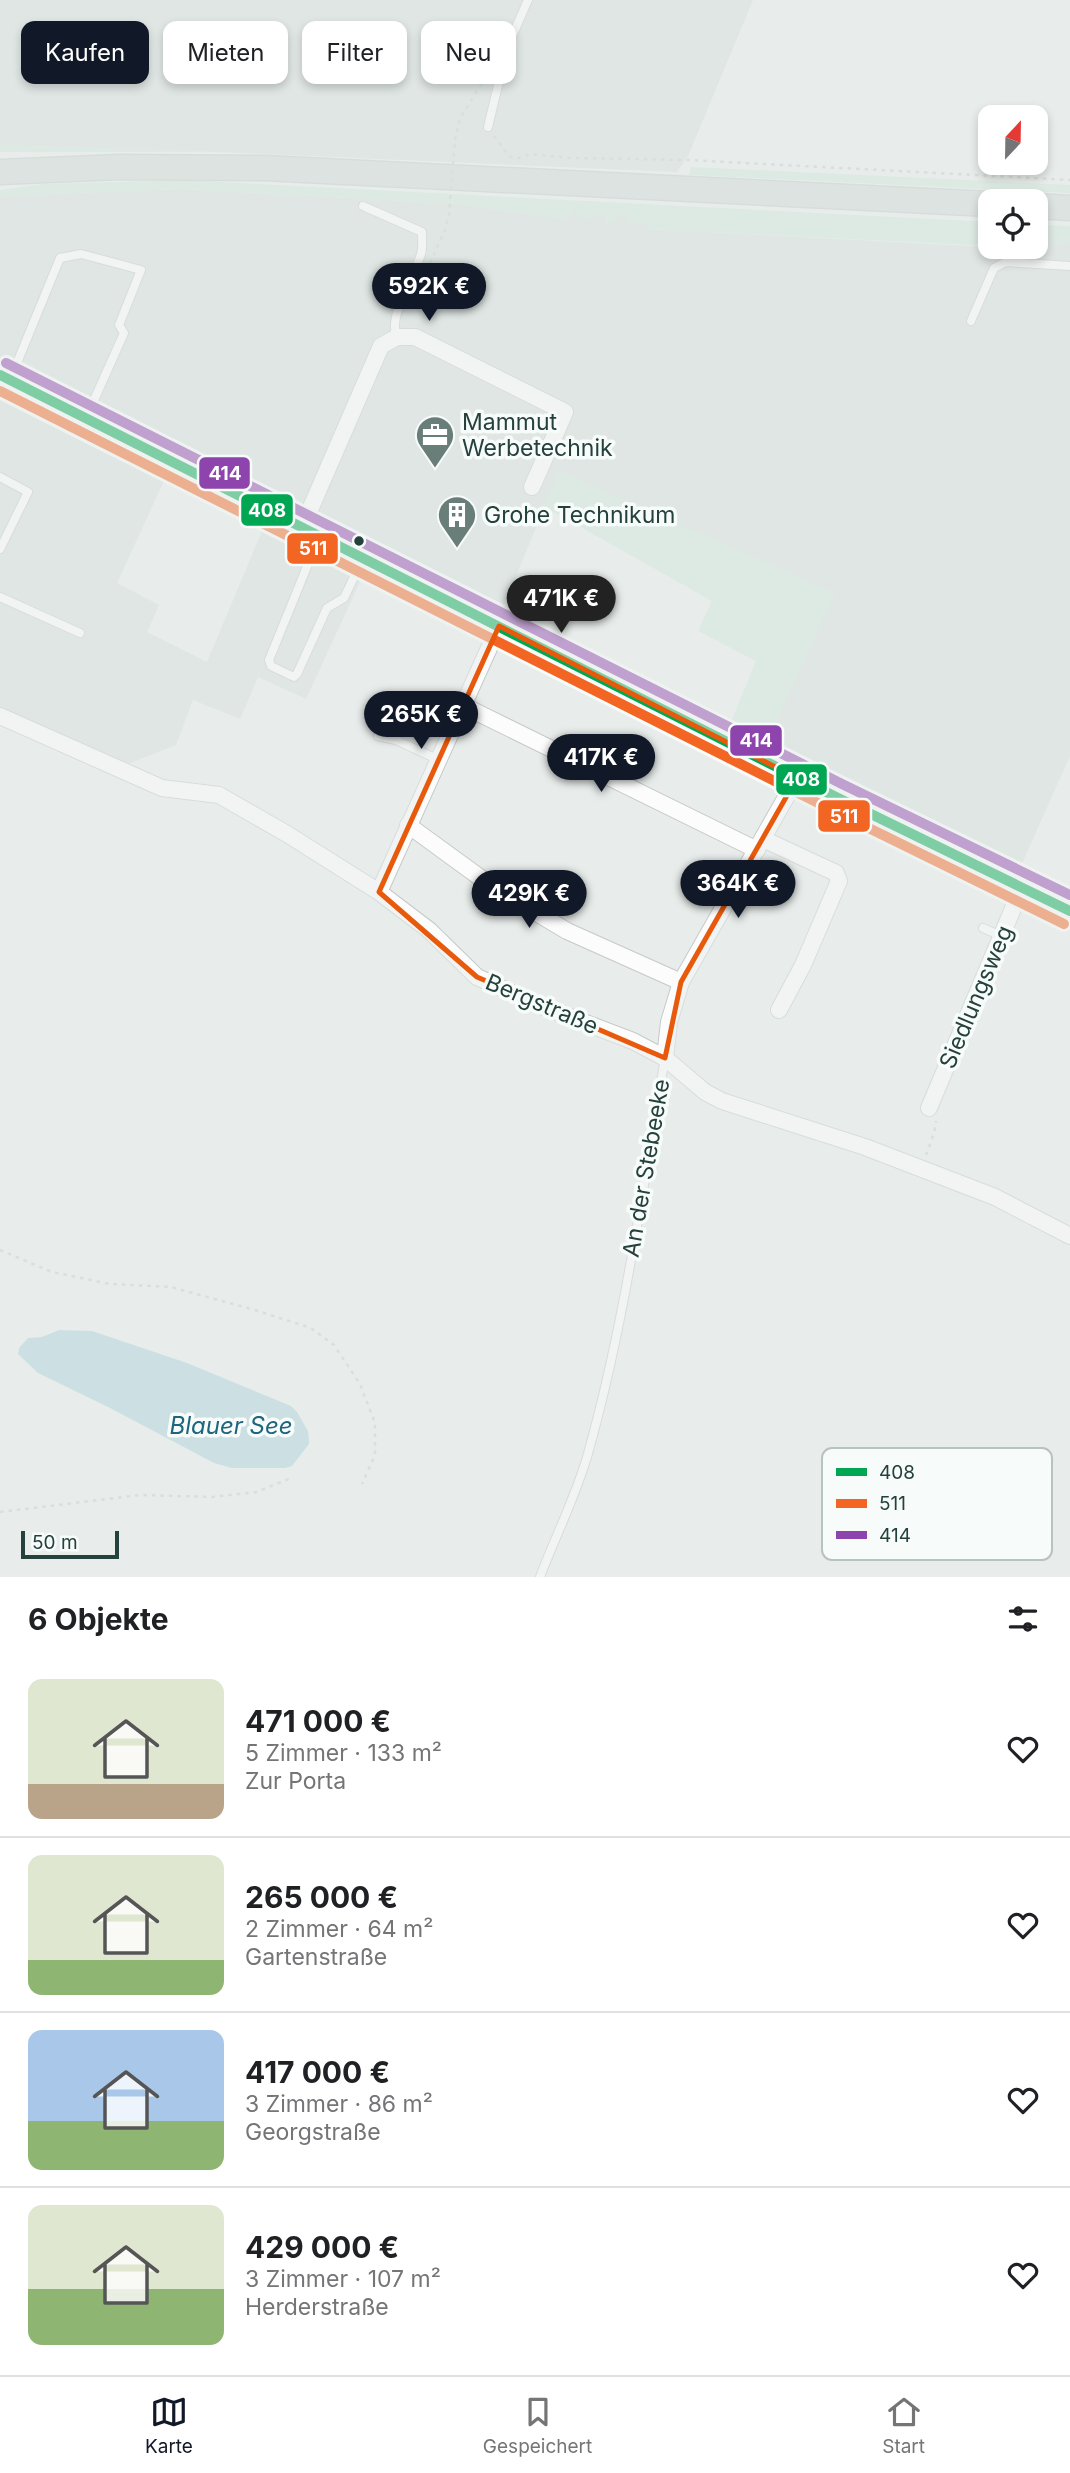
<!DOCTYPE html>
<html lang="de">
<head>
<meta charset="utf-8">
<style>
  :root { --surface:#fff; --page:#f6f6f6; --text:#202124; --muted:#757577; --line:#e0e0e0; --accent:#111827 }
  body { margin:0; font-family:Inter,sans-serif; background:var(--page); color:var(--text); height:100vh; display:flex; flex-direction:column; font-size:26px; white-space:nowrap }
  * { box-sizing:border-box; margin:0 }
  p { font-size:23px; color:var(--muted) }
  .icon { flex:none; width:38px; height:38px; fill:none; stroke:currentColor; stroke-width:2; stroke-linecap:round; stroke-linejoin:round }
  .map { position:relative; height:1577px; overflow:hidden }
  .sheet { display:flex; flex-direction:column; background:var(--surface); flex:1 }
  .sheet>* { flex:none }
  .guide { position:absolute; left:21px; top:21px; width:700px; height:63px; display:flex; gap:14px }
  .needle { width:46px; rotate:22deg }
  .controls { position:absolute; left:978px; top:105px; display:grid; gap:14px }
  .controls a { display:grid; place-items:center; width:70px; height:70px; border-radius:14px; background:var(--surface); box-shadow:0 4px 10px #0003; font-size:35px }
  .scale { position:absolute; left:21px; bottom:18px; width:98px; box-sizing:border-box; padding-left:7px; border:4px solid #24413c; border-top:0; font-size:19px; line-height:24px; white-space:nowrap; color:#24413c; -webkit-text-stroke:5px #f7fbf9; paint-order:stroke }
  .price { position:absolute; translate:-50% -60px; padding:0 16px; border-radius:24px; background:var(--accent); color:#fff; font-size:23px; line-height:46px; filter:drop-shadow(0 2px 4px #0008) }
  .price::after { content:''; position:absolute; left:50%; top:42px; width:21px; height:16px; margin-left:-10px; background:inherit; clip-path:polygon(0 0,100% 0,50% 100%) }
  .price.selected { background:#222; color:#fff }
  ul { padding:0; list-style:none }
  li { display:flex; align-items:center; gap:21px; height:175px; padding:0 28px }
  li+li { border-top:2px solid var(--line) }
  li span { display:grid; place-items:center; flex:none; width:196px; height:140px; border-radius:14px; color:#555 }
  li>.icon { margin-inline-start:auto }
  span .icon { width:84px; height:84px; fill:#fffc; stroke-width:1 }
  li b { font-size:30px }
  h2 { display:flex; justify-content:space-between; align-items:center; height:84px; padding:0 28px; font-size:30px }
  .pill { padding:0 24px; border-radius:14px; background:var(--surface); box-shadow:0 4px 10px #0003; font-size:24px; line-height:63px }
  .pill.selected { background:var(--accent); color:#fff }
  .dock { display:flex; justify-content:space-around; align-items:center; height:98px; border-top:2px solid var(--line); background:var(--surface); font-size:19px; color:var(--muted) }
  .dock a { display:grid; justify-items:center; gap:4px }
  .dock .selected { color:var(--accent) }
  .map>svg:first-child { display:block }
  .built { fill:#d6dedb }
  .green { fill:#d1e5d9 }
  .water { fill:#aacfda }
  .lines { fill:none; stroke-linecap:round; stroke-linejoin:round }
  .lane-casing { stroke:#c5cac8; stroke-width:10 }
  .street-casing { stroke:#c5cac8; stroke-width:18 }
  .secondary-casing { stroke:#c3cac8; stroke-width:24 }
  .primary-casing { stroke:#c3cbc9; stroke-width:27 }
  .path { stroke:#c7cecd; stroke-width:2.5; stroke-dasharray:3.5 5; stroke-linecap:butt }
  .lane { stroke:#fcfcfc; stroke-width:8 }
  .street { stroke:#fcfcfc; stroke-width:16 }
  .secondary { stroke:#fcfcfc; stroke-width:21 }
  .primary { stroke:#cfd8d6; stroke-width:24 }
  .path-bridge { stroke:#c7cecd; stroke-width:2.5; stroke-dasharray:3.5 5; stroke-linecap:butt }
  .bus-1-casing { stroke:#f7fbf9; stroke-width:16 }
  .bus-2-casing { stroke:#f7fbf9; stroke-width:16 }
  .bus-3-casing { stroke:#f7fbf9; stroke-width:16 }
  .bus-1 { stroke:#00a651; stroke-width:10 }
  .bus-2 { stroke:#f26522; stroke-width:10 }
  .bus-3 { stroke:#8e44ad; stroke-width:10 }
  .marked { fill:none; stroke:#e8590c; stroke-width:5; stroke-linejoin:round }
  .bus-dot { fill:#24413c; stroke:#f7fbf9; stroke-width:2.5 }
  .labels { text-anchor:middle; dominant-baseline:central; stroke-width:7; stroke-linejoin:round; paint-order:stroke }
  .poi-label { font-size:23px; fill:#24413c; stroke:#f7fbf9; text-anchor:start }
  .street-label { font-size:23px; fill:#24413c; stroke:#f7fbf9 }
  .water-label { font-size:24px; font-style:italic; fill:#1e657e; stroke:#f7fbf9 }
  .key { fill:#f7fbf9; stroke:#b8c3c0; stroke-width:2 }
  .key-label { font-size:19px; fill:#24413c }
  .line-badge { stroke:#f7fbf9; stroke-width:2.5 }
  .badge-label { font-size:19px; text-anchor:middle; font-weight:bold; fill:#fff }
</style>
</head>
<body>
<div class="map">
<svg width="1070" height="1577" viewBox="0 0 1070 1577">
  <rect width="100%" height="100%" fill="#e8edeb"/>
  <path class="built" d="M0,0H753L688,156L677,172L218,152L0,145Z
    M183,189L458,204L569,219L573,208L604,213L607,223L626,214L641,220L649,229L990,247H1036V244L1070,242V756L1017,875L762,752L834,593L559,472L500,615L0,358V198L22,195Z
    M0,387L169,470L117,583L159,605L147,632L207,662L267,519L366,569L306,699L258,677L240,719L193,700L176,745L110,771L0,723Z"/>
  <path class="green" d="M0,145L218,152H0Z
    M691,167L1070,185V193L689,175Z
    M182,180L990,222V246L649,229L641,220L630,227L626,214L608,224L604,213L582,220L573,209L569,219L458,204L183,189L22,195L0,198V190L43,184Z
    M1036,225L1070,226V242L1036,244Z
    M559,471L835,593L762,752L726,734L756,661L698,631L712,601L543,506Z"/>
  <path class="water" d="M59,1330L92,1331L187,1363L291,1406L297,1412L308,1431L309,1440V1444L292,1466L285,1468H232L214,1463L110,1408L38,1373L18,1354L19,1348L28,1338L42,1337Z"/>
  <g class="lines">
    <g class="lane-casing">
      <path id="lane" d="M488,127L507,48L528,0
        M363,206L422,232C422,239 423,247 421,254C415,275 387,317 397,337
        M971,321L994,268L1006,262L1070,266
        M10,380L60,258L81,254L141,270L119,325L124,333L86,418
        M0,477L28,492L0,549
        M319,537L269,660L271,666L294,677L297,674L327,608L344,598L363,558
        M0,597L80,633
        M378,736L396,740L437,759
        M983,928L1001,936
        M540,1577C555,1537 575,1498 587,1457C624,1327 642,1192 665,1058"/>
    </g>
    <g class="street-casing">
      <path id="street" d="M302,528L381,346L397,337H415L565,412L532,487
        M462,705L757,850
        M0,716L162,788L219,795L287,834L379,892L429,930L477,977L541,1006L633,1041L665,1058L705,1092L722,1101L865,1147L995,1197L1070,1236
        M408,825L493,887L567,931L681,982
        M763,839L836,873L839,881L803,965L779,1010
        M379,892L499,626
        M665,1058L669,1022L681,982L797,778
        M929,1108L1022,887"/>
    </g>
    <g class="secondary-casing">
      <path id="secondary" d="M0,375L836,797L1070,911"/>
    </g>
    <g class="primary-casing">
      <path id="primary" d="M0,172L119,167L264,168L990,204
        M1036,206L1070,208"/>
    </g>
    <path class="path" d="M494,136L509,156L516,159L530,154L572,158L688,160L1070,180
      M455,140L460,118L492,67
      M926,1155L934,1133L936,1121
      M0,1250L52,1272L110,1284L171,1287L255,1310L311,1328L334,1345L360,1384L375,1423V1455L362,1484
      M0,1512L140,1495L212,1497L256,1492L289,1479"/>
    <use href="#lane" class="lane"/>
    <use href="#street" class="street"/>
    <use href="#secondary" class="secondary"/>
    <use href="#primary" class="primary"/>
    <path class="path-bridge" d="M416,294L445,230L449,214L455,140"/>
    <g class="bus-1-casing">
      <path id="bus-1" d="M0,375L836,797L1070,911"/>
    </g>
    <g class="bus-2-casing">
      <path id="bus-2" d="M0,391L830,809L1064,924"/>
    </g>
    <g class="bus-3-casing">
      <path id="bus-3" d="M6,363L842,784L1070,895"/>
    </g>
    <use href="#bus-1" class="bus-1"/>
    <use href="#bus-2" class="bus-2"/>
    <use href="#bus-3" class="bus-3"/>
  </g>
  <path d="M0 0H1070V1577H0ZM499,626L797,778L681,982L665,1058L477,977L379,892Z" fill="#e8edeb" fill-opacity=".55" fill-rule="evenodd"/>
  <path class="marked" d="M499,626L797,778L681,982L665,1058L477,977L379,892Z"/>
  <defs>
    <g id="office-pin" transform="scale(2.0125)"><path d="M0 17L-7.5 6A9.5 9.5 0 1 1 7.5 6Z" fill="#697d79" stroke="#f7fbf9"/><path d="M-6-3h4V-5.5h4V-3h4V5H-6ZM-1-4.5V-3h2v-1.5ZM-6 0V1H6V0Z" fill="#fff"/></g>
    <g id="building-pin" transform="scale(2.0125)"><path d="M0 17L-7.5 6A9.5 9.5 0 1 1 7.5 6Z" fill="#697d79" stroke="#f7fbf9"/><path d="M-4-6H4V6H1V3H-1V6H-4ZM-2.5-4.3h1.7v1.8h-1.7ZM.8-4.3h1.7v1.8H.8ZM-2.5-1h1.7V.8h-1.7ZM.8-1h1.7V.8H.8Z" fill="#fff"/></g>
  </defs>
  <g fill-rule="evenodd">
    <use href="#office-pin" x="435" y="435"/>
    <use href="#building-pin" x="457" y="515"/>
  </g>
  <circle class="bus-dot" cx="359" cy="541" r="6"/>
  <g class="labels">
    <g class="poi-label">
      <text x="462" y="422">Mammut<tspan x="462" dy="26">Werbetechnik</tspan></text>
      <text x="484" y="515">Grohe Technikum</text>
    </g>
    <g class="street-label">
      <text transform="translate(976 997) rotate(-67)">Siedlungsweg</text>
      <text transform="translate(542 1004) rotate(23)">Bergstraße</text>
      <text transform="translate(646 1168) rotate(-80)">An der Stebeeke</text>
    </g>
    <g class="water-label">
      <text x="231" y="1425">Blauer See</text>
    </g>
  </g>
  <rect x="822" y="1448" width="230" height="112" rx="10" class="key"/>
  <rect x="836" y="1468" width="31" height="8" fill="#00a651"/>
  <rect x="836" y="1499" width="31" height="9" fill="#f26522"/>
  <rect x="836" y="1531" width="31" height="8" fill="#8e44ad"/>
  <g class="key-label">
    <text x="879" y="1479">408</text>
    <text x="879" y="1510">511</text>
    <text x="879" y="1542">414</text>
  </g>
  <g class="line-badge">
    <rect x="198" y="456" width="53" height="34" rx="7" fill="#8e44ad"/>
    <rect x="240" y="493" width="54" height="34" rx="7" fill="#00a651"/>
    <rect x="286" y="532" width="53" height="33" rx="7" fill="#f26522"/>
    <rect x="729" y="724" width="54" height="33" rx="7" fill="#8e44ad"/>
    <rect x="775" y="763" width="53" height="33" rx="7" fill="#00a651"/>
    <rect x="817" y="799" width="54" height="34" rx="7" fill="#f26522"/>
  </g>
  <g class="badge-label">
    <text x="225" y="480">414</text>
    <text x="267" y="517">408</text>
    <text x="313" y="555">511</text>
    <text x="756" y="747">414</text>
    <text x="801" y="786">408</text>
    <text x="844" y="823">511</text>
  </g>
</svg>
<div class="controls">
<a><svg class="needle" viewBox="-14 -14 28 28"><path d="M0-13l5 13h-10z" fill="#e53935"/><path d="M0 13l5-13h-10z" fill="#757577"/></svg></a>
<a><svg class="icon" aria-label="locate" viewBox="0 0 24 24"><circle cx="12" cy="12" r="6"/><path d="M12 2v4M12 18v4M2 12h4M18 12h4"/></svg></a>
</div>
<div class="scale">50 m</div>
<b class="price" style="left:429px;top:323px">592K €</b>
<b class="price selected" style="left:561px;top:635px">471K €</b>
<b class="price" style="left:421px;top:751px">265K €</b>
<b class="price" style="left:601px;top:794px">417K €</b>
<b class="price" style="left:738px;top:920px">364K €</b>
<b class="price" style="left:529px;top:930px">429K €</b>
<div class="guide">
<a class="pill selected">Kaufen</a>
<a class="pill">Mieten</a>
<a class="pill">Filter</a>
<a class="pill">Neu</a>
</div>
</div>
<section class="sheet">
<h2>6 Objekte<svg class="icon" aria-label="filters" viewBox="0 0 24 24"><path d="M4 7h16M4 17h16"/><circle cx="9" cy="7" r="2"/><circle cx="15" cy="17" r="2"/></svg></h2>
<ul>
<li><span style="background:linear-gradient(#dfe7d0 75%,#b9a48a 0)"><svg class="icon" aria-label="home" viewBox="0 0 24 24"><path d="M3 11l9-7 9 7M6 9v11h12V9"/></svg></span><div><b>471 000 €</b><p>5 Zimmer · 133 m²</p><p>Zur Porta</p></div><svg class="icon" aria-label="heart" viewBox="0 0 24 24"><path d="M12 20l-8-8c-3-5 5-10 8-4 3-6 11-1 8 4z"/></svg></li>
<li><span style="background:linear-gradient(#dfe7d0 75%,#8fb573 0)"><svg class="icon" aria-label="home" viewBox="0 0 24 24"><path d="M3 11l9-7 9 7M6 9v11h12V9"/></svg></span><div><b>265 000 €</b><p>2 Zimmer · 64 m²</p><p>Gartenstraße</p></div><svg class="icon" aria-label="heart" viewBox="0 0 24 24"><path d="M12 20l-8-8c-3-5 5-10 8-4 3-6 11-1 8 4z"/></svg></li>
<li><span style="background:linear-gradient(#a9c7e8 65%,#8fb573 0)"><svg class="icon" aria-label="home" viewBox="0 0 24 24"><path d="M3 11l9-7 9 7M6 9v11h12V9"/></svg></span><div><b>417 000 €</b><p>3 Zimmer · 86 m²</p><p>Georgstraße</p></div><svg class="icon" aria-label="heart" viewBox="0 0 24 24"><path d="M12 20l-8-8c-3-5 5-10 8-4 3-6 11-1 8 4z"/></svg></li>
<li><span style="background:linear-gradient(#dfe7d0 60%,#8fb573 0)"><svg class="icon" aria-label="home" viewBox="0 0 24 24"><path d="M3 11l9-7 9 7M6 9v11h12V9"/></svg></span><div><b>429 000 €</b><p>3 Zimmer · 107 m²</p><p>Herderstraße</p></div><svg class="icon" aria-label="heart" viewBox="0 0 24 24"><path d="M12 20l-8-8c-3-5 5-10 8-4 3-6 11-1 8 4z"/></svg></li>
</ul>
</section>
<nav class="dock">
<a class="selected"><svg class="icon" aria-label="map" viewBox="0 0 24 24"><path d="M3 6l6-2 6 2 6-2v14l-6 2-6-2-6 2zM9 4v14M15 6v14"/></svg>Karte</a>
<a><svg class="icon" aria-label="saved" viewBox="0 0 24 24"><path d="M7 4h10v16l-5-4-5 4z"/></svg>Gespeichert</a>
<a><svg class="icon" aria-label="home" viewBox="0 0 24 24"><path d="M3 11l9-7 9 7M6 9v11h12V9"/></svg>Start</a>
</nav>
</body>
</html>
